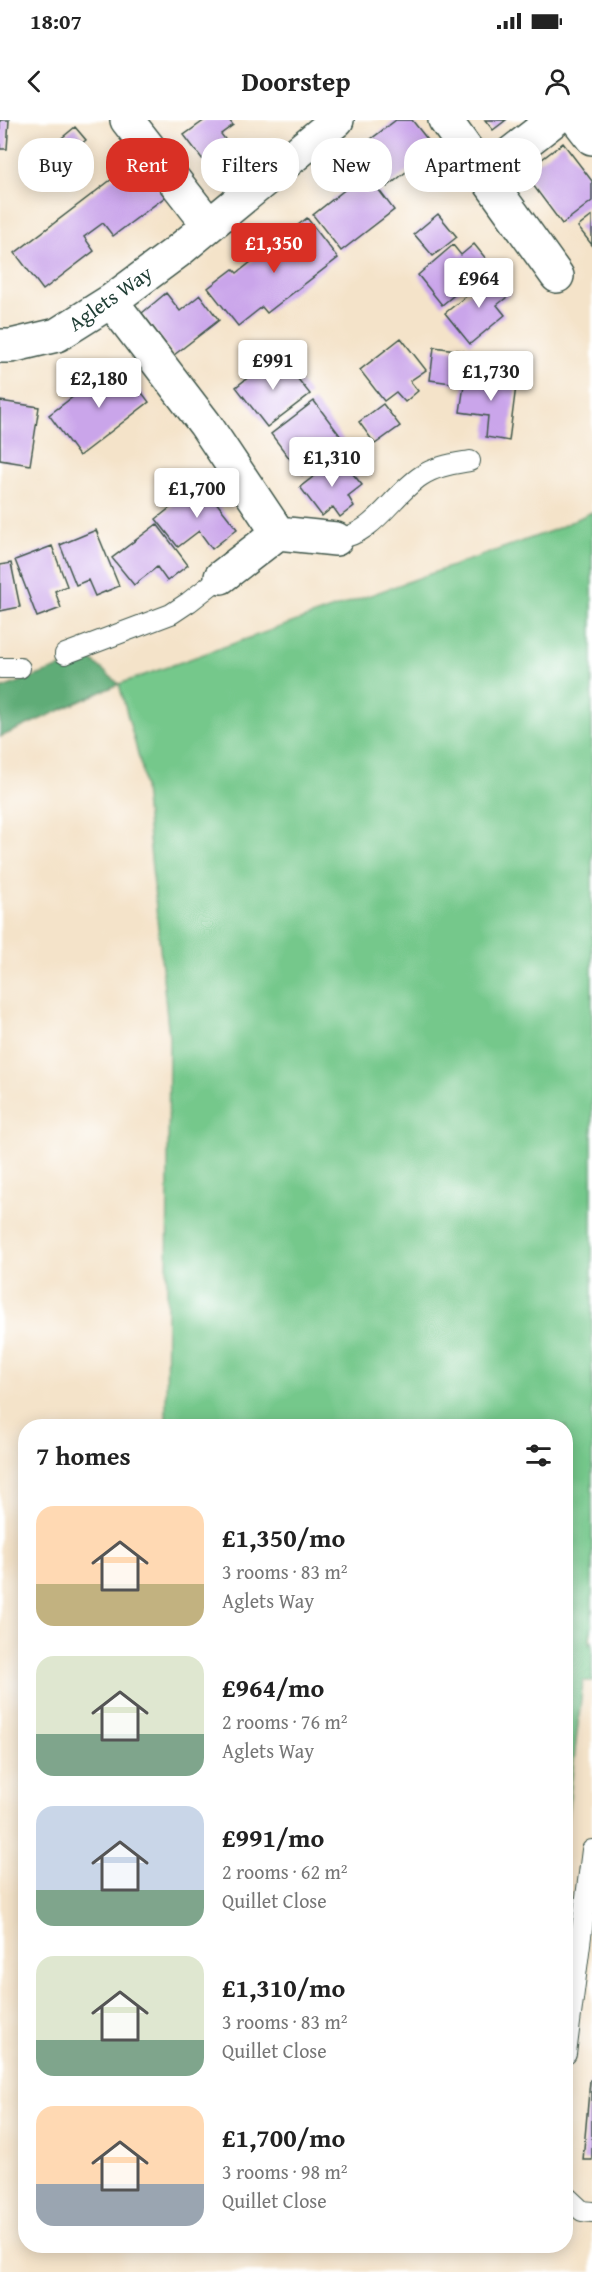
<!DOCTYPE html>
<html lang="en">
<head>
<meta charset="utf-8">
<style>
  :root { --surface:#fff; --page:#f2f2f2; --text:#222; --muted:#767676; --accent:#d93025 }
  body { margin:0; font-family:"Gentium Book Plus",serif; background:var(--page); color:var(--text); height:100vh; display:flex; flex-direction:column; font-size:22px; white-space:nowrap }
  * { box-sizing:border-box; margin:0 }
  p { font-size:20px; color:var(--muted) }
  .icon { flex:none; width:33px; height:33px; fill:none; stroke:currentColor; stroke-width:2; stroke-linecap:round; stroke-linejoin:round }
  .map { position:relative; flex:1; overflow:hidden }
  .sheet { position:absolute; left:18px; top:1299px; width:555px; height:834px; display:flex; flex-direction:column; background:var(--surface); border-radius:24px; box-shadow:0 3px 15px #0003 }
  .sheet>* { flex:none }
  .guide { position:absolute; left:18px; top:18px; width:556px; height:54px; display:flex; gap:12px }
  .price { position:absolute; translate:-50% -51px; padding:0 14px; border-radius:6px; background:#fff; color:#222; font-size:20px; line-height:39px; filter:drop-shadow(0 2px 3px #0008) }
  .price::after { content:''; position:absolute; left:50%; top:36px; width:18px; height:14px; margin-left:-9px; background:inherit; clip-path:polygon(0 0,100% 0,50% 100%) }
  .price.current { background:var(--accent); color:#fff }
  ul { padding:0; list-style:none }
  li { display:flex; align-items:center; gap:18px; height:150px; padding:0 18px }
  li span { display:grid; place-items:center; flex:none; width:168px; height:120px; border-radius:18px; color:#555 }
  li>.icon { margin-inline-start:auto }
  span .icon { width:72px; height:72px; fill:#fffc; stroke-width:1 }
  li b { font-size:26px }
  h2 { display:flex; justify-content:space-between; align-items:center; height:72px; padding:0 18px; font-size:26px }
  .chip { padding:0 21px; border-radius:24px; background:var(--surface); box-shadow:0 3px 15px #0003; font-size:21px; line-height:54px }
  .chip.current { background:var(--accent); color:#fff }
  .status { display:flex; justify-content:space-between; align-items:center; height:42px; padding:0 30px; background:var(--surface); direction:ltr }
  .status svg { height:16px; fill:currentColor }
  header { display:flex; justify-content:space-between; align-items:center; height:78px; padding:0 18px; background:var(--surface); font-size:27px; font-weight:700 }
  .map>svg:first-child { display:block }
  .green { fill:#74c88b; stroke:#4a8260; stroke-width:1.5 }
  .forest { fill:#5fac77; stroke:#3f7456; stroke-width:1.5 }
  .building { fill:#caa5ea }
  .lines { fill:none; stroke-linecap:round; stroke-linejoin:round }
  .service-casing { stroke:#3f564a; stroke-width:22 }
  .minor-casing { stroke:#3f564a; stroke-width:36 }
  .service { stroke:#fff; stroke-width:20 }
  .minor { stroke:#fff; stroke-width:33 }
  .labels { text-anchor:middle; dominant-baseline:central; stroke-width:6; stroke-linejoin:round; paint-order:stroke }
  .street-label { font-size:21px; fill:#1f3d34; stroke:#fff }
</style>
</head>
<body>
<div class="status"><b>18:07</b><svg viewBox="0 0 49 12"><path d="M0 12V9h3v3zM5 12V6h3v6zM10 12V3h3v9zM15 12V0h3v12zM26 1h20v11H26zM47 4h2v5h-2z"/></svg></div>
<header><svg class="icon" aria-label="back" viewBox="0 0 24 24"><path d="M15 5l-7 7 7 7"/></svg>Doorstep<svg class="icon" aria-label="person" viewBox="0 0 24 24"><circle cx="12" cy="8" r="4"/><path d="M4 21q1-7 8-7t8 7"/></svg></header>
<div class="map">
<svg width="592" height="2152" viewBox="0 0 592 2152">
  <rect width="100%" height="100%" fill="#fff"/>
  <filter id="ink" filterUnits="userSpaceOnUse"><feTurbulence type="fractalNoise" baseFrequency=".0167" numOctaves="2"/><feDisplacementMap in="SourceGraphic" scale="12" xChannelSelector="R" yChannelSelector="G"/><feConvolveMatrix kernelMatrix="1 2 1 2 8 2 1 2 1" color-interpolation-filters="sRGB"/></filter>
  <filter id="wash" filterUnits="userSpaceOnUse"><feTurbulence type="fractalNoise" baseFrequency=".008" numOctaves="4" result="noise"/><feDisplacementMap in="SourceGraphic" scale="24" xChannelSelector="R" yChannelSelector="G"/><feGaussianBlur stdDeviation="1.35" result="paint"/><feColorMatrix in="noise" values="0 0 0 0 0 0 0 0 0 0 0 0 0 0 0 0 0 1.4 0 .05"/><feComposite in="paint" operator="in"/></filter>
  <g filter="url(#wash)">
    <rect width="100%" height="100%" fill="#f4e3c9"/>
    <path class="green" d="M592,392V1504L589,1525L592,1521V1561H583L566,1709V1306H166L169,917L142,649L119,564L554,410Z"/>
    <path class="forest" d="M88,537L119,564L0,617V569Z"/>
    <g id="blocks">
      <path class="building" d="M0,0H9L7,29H0Z
        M205,0H229L233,5L221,14L237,35L213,53L184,15Z
        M396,0H412L435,29L387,67L358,29Z
        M485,0H506L493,10Z
        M75,7L86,20L63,39L52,26Z
        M563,23L592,61V81L562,104L524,53Z
        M137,40L165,77L113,116L103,103L84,117L94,131L43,170L15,133Z
        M366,53L394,90L341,131L313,95Z
        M438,94L457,117L433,136L414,114Z
        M592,96V125L578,107Z
        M307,98L338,138L267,193L262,187L238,206L208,168L233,149L237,153Z
        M474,124L491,145L442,185L418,155L453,125L461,135Z
        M494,154L511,174L497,185L505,195L470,224L445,193Z
        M166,173L180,191L200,175L219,200L174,235L142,193Z
        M401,218L426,250L410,261L418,271L405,282L396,272L384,281L360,250Z
        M434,227L463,231L458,264L430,260Z
        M278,234L310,274L267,307L236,267Z
        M119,242L149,282L79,336L49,295Z
        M466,252L517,258L509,321L486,317L488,296L460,292Z
        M0,281L39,287L30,345L0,340Z
        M314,281L345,322L302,355L271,314Z
        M383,284L400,306L375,324L359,302Z
        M339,337L362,365L348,376L354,386L340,397L333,387L322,396L300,367Z
        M201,363L237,409L212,429L199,411L178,427L156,399Z
        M157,404L188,445L167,461L157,447L134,465L112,438Z
        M96,410L119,466L95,476L88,460L76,465L60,425Z
        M52,426L67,466L55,471L61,488L37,497L15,440Z
        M11,443L20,487L0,491V445Z
        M590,1960H592V2040H583Z"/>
    </g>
  </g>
  <g filter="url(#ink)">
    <use href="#blocks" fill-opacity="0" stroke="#3f564a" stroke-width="1.5"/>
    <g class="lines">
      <g class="service-casing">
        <path id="service" d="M336,419C374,415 391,376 421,356C436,346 453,344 470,341
          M65,534L171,494L189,482L221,457
          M0,548H20
          M566,1934L592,1730
          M566,2076L582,2091L592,2092"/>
      </g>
      <g class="minor-casing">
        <path id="minor" d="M127,0L209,105
          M445,0L557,156
          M578,0L592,18
          M483,55L554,0
          M111,181L205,304L278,413
          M0,226H11L57,215L111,181L177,132L337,0
          M221,457L278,413L336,419"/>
      </g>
      <use href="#service" class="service"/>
      <use href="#minor" class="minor"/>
    </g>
  </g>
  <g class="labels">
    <g class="street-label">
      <text transform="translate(110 178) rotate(-35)">Aglets Way</text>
    </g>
  </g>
</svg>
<b class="price current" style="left:274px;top:154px">£1,350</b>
<b class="price" style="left:479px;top:189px">£964</b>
<b class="price" style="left:273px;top:271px">£991</b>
<b class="price" style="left:491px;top:282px">£1,730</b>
<b class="price" style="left:99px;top:289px">£2,180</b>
<b class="price" style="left:332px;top:368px">£1,310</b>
<b class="price" style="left:197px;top:399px">£1,700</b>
<div class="guide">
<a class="chip">Buy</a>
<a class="chip current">Rent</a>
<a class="chip">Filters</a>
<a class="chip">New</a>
<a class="chip">Apartment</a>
</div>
<section class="sheet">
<h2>7 homes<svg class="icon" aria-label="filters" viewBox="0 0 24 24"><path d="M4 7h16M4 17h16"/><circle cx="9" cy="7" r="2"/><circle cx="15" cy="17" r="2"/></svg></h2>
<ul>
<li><span style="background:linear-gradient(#ffd9b3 65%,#c2b280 0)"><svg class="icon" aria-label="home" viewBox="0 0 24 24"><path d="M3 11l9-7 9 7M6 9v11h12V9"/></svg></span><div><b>£1,350/mo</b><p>3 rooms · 83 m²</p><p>Aglets Way</p></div></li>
<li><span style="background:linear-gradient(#dfe7d0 65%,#7fa58c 0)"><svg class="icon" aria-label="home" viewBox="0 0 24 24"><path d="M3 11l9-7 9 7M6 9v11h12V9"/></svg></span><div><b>£964/mo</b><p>2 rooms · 76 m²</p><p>Aglets Way</p></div></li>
<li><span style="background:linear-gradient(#c9d6e8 70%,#7fa58c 0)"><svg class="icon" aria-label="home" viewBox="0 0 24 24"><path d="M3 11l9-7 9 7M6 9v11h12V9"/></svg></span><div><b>£991/mo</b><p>2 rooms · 62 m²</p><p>Quillet Close</p></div></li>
<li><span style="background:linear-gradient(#dfe7d0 70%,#7fa58c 0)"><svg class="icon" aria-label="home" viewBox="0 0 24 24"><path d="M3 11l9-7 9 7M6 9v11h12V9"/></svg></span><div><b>£1,310/mo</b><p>3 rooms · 83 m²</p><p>Quillet Close</p></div></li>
<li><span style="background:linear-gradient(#ffd9b3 65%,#9aa5b1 0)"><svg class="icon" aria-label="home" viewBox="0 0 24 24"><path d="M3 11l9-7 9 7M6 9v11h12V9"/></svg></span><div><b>£1,700/mo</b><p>3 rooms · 98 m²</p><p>Quillet Close</p></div></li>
</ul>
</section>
</div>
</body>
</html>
